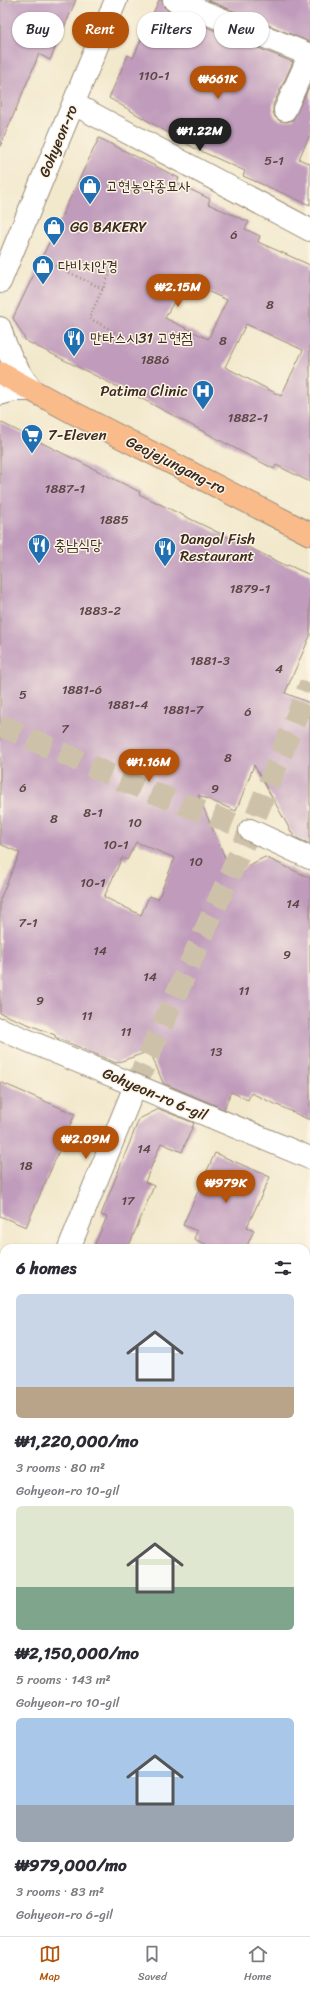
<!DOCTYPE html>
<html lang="en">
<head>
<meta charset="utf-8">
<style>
  :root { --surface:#fff; --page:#f2f2f3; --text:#2b2b33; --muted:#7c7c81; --line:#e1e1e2; --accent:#b45309 }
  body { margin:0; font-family:Sriracha,"Poor Story",sans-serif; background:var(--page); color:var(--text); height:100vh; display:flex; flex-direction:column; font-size:15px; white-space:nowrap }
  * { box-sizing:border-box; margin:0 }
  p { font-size:13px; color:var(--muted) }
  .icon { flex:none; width:22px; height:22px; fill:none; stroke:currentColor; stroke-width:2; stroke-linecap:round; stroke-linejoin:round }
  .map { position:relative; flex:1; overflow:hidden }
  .side { position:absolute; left:0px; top:1244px; width:310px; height:692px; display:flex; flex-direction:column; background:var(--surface); border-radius:12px 12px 0 0; box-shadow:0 1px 3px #0004 }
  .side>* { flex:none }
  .guide { position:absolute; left:12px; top:12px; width:286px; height:36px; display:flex; gap:8px }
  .price { position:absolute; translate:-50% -34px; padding:0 9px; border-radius:14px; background:var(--accent); color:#fff; font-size:13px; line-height:26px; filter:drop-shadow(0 1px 2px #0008) }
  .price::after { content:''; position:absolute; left:50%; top:24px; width:12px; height:9px; margin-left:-6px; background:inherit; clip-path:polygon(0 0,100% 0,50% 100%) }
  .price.active { background:#222; color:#fff }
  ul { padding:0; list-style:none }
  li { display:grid; align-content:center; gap:8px; height:212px; padding:0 16px }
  li span { display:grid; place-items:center; height:124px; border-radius:6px; color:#555 }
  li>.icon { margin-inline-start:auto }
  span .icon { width:72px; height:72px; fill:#fffc; stroke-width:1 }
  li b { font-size:17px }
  h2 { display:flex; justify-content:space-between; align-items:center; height:48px; padding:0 16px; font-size:17px }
  .tag { padding:0 14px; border-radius:18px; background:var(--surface); box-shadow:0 1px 3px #0004; font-size:14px; line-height:36px }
  .tag.active { background:var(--accent); color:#fff }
  .dock { display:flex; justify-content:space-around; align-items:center; height:56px; border-top:1px solid var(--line); background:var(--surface); font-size:11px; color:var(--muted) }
  .dock a { display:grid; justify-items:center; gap:2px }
  .dock .active { color:var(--accent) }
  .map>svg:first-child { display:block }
  .building { fill:#c09bbc; fill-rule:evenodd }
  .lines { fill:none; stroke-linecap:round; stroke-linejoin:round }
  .minor-tunnel { stroke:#cdc2a9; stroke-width:22; stroke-dasharray:22 11; stroke-linecap:butt }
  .minor-casing { stroke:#968975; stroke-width:24 }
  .major-casing { stroke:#968975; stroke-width:24 }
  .path { stroke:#968975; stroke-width:2.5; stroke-dasharray:1 3; stroke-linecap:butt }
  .minor { stroke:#fff; stroke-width:22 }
  .major { stroke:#fabb8b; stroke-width:22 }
  .labels { text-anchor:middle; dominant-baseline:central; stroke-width:3; stroke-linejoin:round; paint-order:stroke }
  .number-label { font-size:13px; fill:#5c4646 }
  .street-label { font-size:15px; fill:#3b2a1e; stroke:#fcf5e5 }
  .poi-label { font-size:15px; fill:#3b2a1e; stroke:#fcf5e5; text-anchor:start }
</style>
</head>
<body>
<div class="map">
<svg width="310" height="1936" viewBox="0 0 310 1936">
  <rect width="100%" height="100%" fill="#fcf5e5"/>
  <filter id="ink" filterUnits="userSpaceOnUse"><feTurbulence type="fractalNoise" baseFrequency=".025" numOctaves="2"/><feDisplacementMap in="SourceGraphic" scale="8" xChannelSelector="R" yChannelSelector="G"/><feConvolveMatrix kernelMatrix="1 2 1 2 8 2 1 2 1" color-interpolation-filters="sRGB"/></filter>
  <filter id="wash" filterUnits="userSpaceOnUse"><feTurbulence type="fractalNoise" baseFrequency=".012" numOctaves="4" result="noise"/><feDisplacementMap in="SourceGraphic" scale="16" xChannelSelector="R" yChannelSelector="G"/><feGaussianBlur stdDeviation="0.9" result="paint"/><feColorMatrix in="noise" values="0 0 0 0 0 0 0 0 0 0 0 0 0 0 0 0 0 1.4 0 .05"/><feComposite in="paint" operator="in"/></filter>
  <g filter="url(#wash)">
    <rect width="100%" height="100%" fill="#f2e8cc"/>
    <g id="blocks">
      <path class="building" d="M0,0H76L50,60L39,54L0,147Z
        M159,0H162L164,7L169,12L293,62L273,105V112L275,117L280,121L287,122L293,120L310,85V134L299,159L310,164V205L243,176L245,171L194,148L109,98L128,55L133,58Z
        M207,0H310V42Z
        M99,138L179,178L177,183L210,199L208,204L249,222L245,229L260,236L258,242L310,265V482L276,465L274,469L146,401L26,341L13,318ZM185,281L227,300L208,339L165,318ZM246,324L303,350L281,396L225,367Z
        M0,422L140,492L139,494L287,566L288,565L310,575V636L285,693L310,703V844L294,837L254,765L236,811L198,795L232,874L265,857L310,878V1120L251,1093L248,1100L231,1092L224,1109L163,1083L150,1051L116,1063L55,1037V1035L0,1013V899L20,853L0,844ZM136,842L175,858L158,899L149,896L141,915L104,897L122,858L127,860Z
        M0,1082L75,1114L26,1227L0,1216Z
        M159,1109L194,1123L182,1152L161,1143L145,1182L154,1186L128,1248H93L107,1217L101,1215L139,1119Z
        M215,1153L270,1177L247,1227L254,1230L246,1248H214L194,1239L197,1231L183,1225Z"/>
    </g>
  </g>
  <g filter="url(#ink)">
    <use href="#blocks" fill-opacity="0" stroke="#968975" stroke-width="1"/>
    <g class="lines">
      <path class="minor-tunnel" d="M0,725L126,782L250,830
        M135,1086L250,830L310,684"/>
      <g class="minor-casing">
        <path id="minor" d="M174,0L310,55
          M74,104L310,230
          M285,110L310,54
          M0,282L116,0
          M0,328C6,351 17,371 32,390
          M0,394L14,390H32
          M250,830L310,858
          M0,1029L310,1158
          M69,1248L135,1086
          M0,1419L4,1409
          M306,1546L310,1547
          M0,1734L4,1736
          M306,1795L310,1786
          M306,1861L310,1863"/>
      </g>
      <g class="major-casing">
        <path id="major" d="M0,373L74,413L310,534"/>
      </g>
      <path class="path" d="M37,257L103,289
        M116,261L89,318L117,333"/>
      <use href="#minor" class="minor"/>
      <use href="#major" class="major"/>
    </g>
  </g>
  <defs>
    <g id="shop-pin" transform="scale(1.15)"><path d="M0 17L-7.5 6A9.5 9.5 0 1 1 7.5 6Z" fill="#1f6fb2" stroke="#fcf5e5"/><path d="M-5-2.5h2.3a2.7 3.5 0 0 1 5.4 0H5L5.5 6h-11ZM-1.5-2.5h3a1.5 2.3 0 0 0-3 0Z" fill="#fff"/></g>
    <g id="restaurant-pin" transform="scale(1.15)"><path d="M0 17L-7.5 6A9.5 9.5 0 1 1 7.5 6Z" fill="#1f6fb2" stroke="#fcf5e5"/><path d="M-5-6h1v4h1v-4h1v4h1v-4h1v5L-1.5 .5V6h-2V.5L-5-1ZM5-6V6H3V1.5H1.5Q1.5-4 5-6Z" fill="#fff"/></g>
    <g id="hospital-pin" transform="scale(1.15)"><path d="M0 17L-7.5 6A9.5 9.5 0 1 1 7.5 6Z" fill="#1f6fb2" stroke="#fcf5e5"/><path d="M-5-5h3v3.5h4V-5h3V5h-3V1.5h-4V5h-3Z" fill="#fff"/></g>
    <g id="supermarket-pin" transform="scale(1.15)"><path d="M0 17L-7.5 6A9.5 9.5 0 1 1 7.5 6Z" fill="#1f6fb2" stroke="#fcf5e5"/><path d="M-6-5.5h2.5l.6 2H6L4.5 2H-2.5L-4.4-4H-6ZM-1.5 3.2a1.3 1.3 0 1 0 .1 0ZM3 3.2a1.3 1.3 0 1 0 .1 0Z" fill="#fff"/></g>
  </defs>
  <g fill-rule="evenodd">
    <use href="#shop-pin" x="90" y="186"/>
    <use href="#shop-pin" x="54" y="227"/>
    <use href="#shop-pin" x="43" y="266"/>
    <use href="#restaurant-pin" x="74" y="338"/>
    <use href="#hospital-pin" x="203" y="391"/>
    <use href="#supermarket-pin" x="32" y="435"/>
    <use href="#restaurant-pin" x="39" y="545"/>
    <use href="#restaurant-pin" x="165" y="548"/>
  </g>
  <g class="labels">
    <g class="number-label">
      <text x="154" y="75">110-1</text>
      <text x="274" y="160">5-1</text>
      <text x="234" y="234">6</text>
      <text x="270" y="304">8</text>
      <text x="223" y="340">8</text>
      <text x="155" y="359">1886</text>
      <text x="248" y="417">1882-1</text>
      <text x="65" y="488">1887-1</text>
      <text x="114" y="519">1885</text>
      <text x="250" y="588">1879-1</text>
      <text x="100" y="610">1883-2</text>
      <text x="210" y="660">1881-3</text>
      <text x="279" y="668">4</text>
      <text x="82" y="689">1881-6</text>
      <text x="23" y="694">5</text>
      <text x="128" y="704">1881-4</text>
      <text x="183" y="709">1881-7</text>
      <text x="248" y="711">6</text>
      <text x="65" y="728">7</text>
      <text x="228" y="757">8</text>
      <text x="23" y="787">6</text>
      <text x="215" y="788">9</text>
      <text x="93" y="812">8-1</text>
      <text x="54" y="818">8</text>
      <text x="135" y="822">10</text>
      <text x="116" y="844">10-1</text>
      <text x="196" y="861">10</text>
      <text x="93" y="882">10-1</text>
      <text x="293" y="903">14</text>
      <text x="28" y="922">7-1</text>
      <text x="100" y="950">14</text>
      <text x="287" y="954">9</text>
      <text x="150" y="976">14</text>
      <text x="244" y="990">11</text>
      <text x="40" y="1000">9</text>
      <text x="87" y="1015">11</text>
      <text x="126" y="1031">11</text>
      <text x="216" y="1051">13</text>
      <text x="144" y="1148">14</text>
      <text x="26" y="1165">18</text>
      <text x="128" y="1200">17</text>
    </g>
    <g class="street-label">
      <text transform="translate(58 141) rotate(-67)">Gohyeon-ro</text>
      <text transform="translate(176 465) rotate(27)">Geojejungang-ro</text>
      <text transform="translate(155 1094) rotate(23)">Gohyeon-ro 6-gil</text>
    </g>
    <g class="poi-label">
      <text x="106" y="186">고현농약종묘사</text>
      <text x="70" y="227">GG BAKERY</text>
      <text x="58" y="266">다비치안경</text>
      <text x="90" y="338">만타스시31 고현점</text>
      <text x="188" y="391" text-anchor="end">Patima Clinic</text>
      <text x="48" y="435">7-Eleven</text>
      <text x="180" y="539">Dangol Fish<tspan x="180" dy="17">Restaurant</tspan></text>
      <text x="54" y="545">충남식당</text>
    </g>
  </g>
</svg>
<b class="price" style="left:218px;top:100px">₩661K</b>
<b class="price active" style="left:200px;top:152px">₩1.22M</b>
<b class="price" style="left:178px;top:308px">₩2.15M</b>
<b class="price" style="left:149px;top:783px">₩1.16M</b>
<b class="price" style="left:86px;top:1160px">₩2.09M</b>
<b class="price" style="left:226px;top:1204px">₩979K</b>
<div class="guide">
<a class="tag">Buy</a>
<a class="tag active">Rent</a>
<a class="tag">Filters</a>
<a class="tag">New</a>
</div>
<section class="side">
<h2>6 homes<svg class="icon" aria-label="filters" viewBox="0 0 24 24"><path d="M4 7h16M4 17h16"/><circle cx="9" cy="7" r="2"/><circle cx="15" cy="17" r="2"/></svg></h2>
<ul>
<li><span style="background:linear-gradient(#c9d6e8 75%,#b9a48a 0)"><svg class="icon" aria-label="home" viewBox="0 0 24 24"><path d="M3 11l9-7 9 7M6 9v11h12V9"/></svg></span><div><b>₩1,220,000/mo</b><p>3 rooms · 80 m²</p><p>Gohyeon-ro 10-gil</p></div></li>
<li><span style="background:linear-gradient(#dfe7d0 65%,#7fa58c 0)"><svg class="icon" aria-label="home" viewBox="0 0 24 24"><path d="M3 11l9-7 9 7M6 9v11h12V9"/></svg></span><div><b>₩2,150,000/mo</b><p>5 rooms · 143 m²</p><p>Gohyeon-ro 10-gil</p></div></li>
<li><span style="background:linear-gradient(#a9c7e8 70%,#9aa5b1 0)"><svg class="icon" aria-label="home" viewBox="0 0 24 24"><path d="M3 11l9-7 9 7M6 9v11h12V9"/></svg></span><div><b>₩979,000/mo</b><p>3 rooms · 83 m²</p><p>Gohyeon-ro 6-gil</p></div></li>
</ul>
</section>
</div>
<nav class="dock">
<a class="active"><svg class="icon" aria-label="map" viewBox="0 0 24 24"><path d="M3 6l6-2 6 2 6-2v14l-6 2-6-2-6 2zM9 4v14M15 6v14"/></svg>Map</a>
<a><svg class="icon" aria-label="saved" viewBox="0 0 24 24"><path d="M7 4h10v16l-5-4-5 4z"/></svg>Saved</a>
<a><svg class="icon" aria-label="home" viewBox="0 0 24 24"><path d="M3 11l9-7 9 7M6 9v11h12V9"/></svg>Home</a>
</nav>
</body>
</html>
